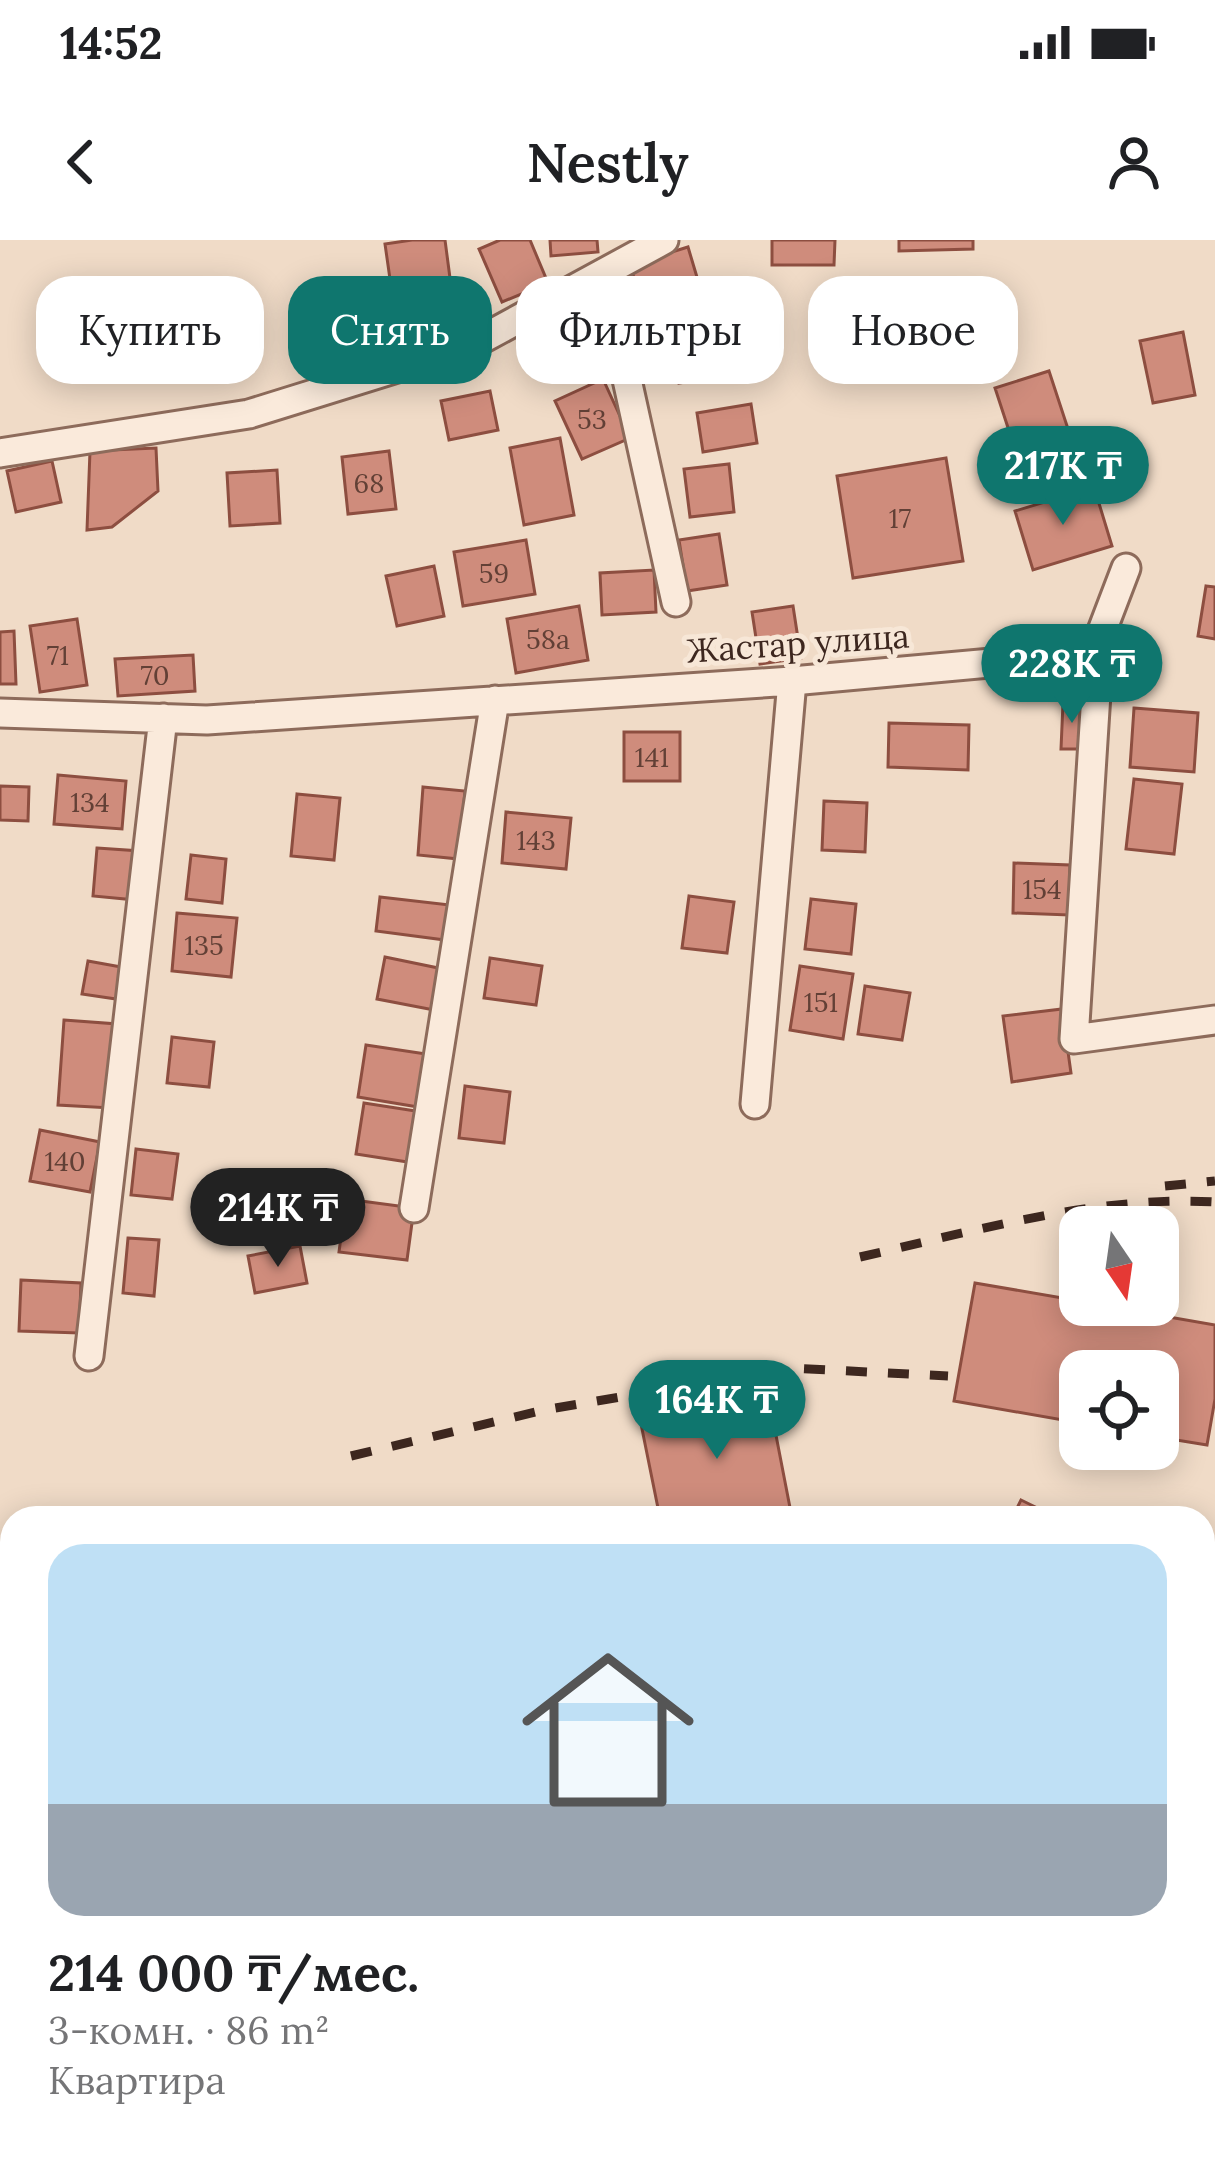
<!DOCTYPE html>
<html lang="ru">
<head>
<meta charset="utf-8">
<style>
  :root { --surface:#fff; --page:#f2f2f2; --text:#202124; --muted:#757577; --accent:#0f766e }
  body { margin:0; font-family:Lora,serif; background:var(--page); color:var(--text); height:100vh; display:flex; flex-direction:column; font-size:45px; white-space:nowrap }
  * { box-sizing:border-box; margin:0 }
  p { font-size:39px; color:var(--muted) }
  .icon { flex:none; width:66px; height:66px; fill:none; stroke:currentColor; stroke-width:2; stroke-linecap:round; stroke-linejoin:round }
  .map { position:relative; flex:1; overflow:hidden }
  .side { position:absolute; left:0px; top:1266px; width:1215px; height:660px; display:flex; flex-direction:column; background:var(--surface); border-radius:36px 36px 0 0; box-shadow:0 6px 30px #0003 }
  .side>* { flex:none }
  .hud { position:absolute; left:36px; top:36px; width:1143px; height:108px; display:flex; gap:24px }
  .needle { width:78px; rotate:167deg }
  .controls { position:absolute; left:1059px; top:966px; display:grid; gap:24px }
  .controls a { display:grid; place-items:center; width:120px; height:120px; border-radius:24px; background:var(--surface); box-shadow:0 6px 30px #0003; font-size:60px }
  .price { position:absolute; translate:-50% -102px; padding:0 27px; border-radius:42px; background:var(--accent); color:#fff; font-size:39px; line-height:78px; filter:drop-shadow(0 3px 6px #0008) }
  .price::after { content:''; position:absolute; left:50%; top:72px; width:36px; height:27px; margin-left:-18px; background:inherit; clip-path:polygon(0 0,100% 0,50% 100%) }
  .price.active { background:#222; color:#fff }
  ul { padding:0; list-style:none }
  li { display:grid; align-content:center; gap:24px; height:636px; padding:0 48px }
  li span { display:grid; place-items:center; height:372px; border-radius:36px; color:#555 }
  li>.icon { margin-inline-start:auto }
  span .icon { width:216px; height:216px; fill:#fffc; stroke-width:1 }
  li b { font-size:51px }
  .chip { padding:0 42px; border-radius:36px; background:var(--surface); box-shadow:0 6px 30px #0003; font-size:42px; line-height:108px }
  .chip.active { background:var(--accent); color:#fff }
  .status { display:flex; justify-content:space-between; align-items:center; height:84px; padding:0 60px; background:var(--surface); direction:ltr }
  .status svg { height:33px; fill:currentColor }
  header { display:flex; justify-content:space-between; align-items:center; height:156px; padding:0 48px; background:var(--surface); font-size:54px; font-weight:600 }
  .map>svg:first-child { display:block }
  .building { fill:#cf8c7c; stroke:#8d4e40; stroke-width:3 }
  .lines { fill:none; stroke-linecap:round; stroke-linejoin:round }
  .minor-casing { stroke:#8d6b5b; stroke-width:33 }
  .minor { stroke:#faeadb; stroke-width:27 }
  .rail { stroke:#3d271f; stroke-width:9; stroke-dasharray:21 21; stroke-linecap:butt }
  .labels { text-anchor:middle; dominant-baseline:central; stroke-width:10; stroke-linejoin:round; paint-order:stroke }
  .number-label { font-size:27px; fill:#624036 }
  .street-label { font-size:33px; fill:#3d271f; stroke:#f7e7d7 }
</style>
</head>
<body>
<div class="status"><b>14:52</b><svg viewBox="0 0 49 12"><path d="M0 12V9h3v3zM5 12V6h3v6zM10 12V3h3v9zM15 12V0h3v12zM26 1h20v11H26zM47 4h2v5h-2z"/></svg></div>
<header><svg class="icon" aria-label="back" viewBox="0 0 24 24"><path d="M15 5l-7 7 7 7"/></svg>Nestly<svg class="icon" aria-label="person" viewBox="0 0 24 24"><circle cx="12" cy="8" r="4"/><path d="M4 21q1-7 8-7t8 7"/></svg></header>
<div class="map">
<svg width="1215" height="1926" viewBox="0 0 1215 1926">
  <rect width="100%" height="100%" fill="#f0dbc7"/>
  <path class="building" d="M412,0H445L450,38L391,46L385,4Z
    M500,0H530L548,43L502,62L479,9Z
    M550,0H597L598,12L551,16Z
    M772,0H835L834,25H772Z
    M899,0H973V9L899,11Z
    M688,7L702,54L644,71L630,25Z
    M914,62L915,118L851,119L850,63Z
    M580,65L598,90L539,131L521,106Z
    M1183,92L1195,155L1153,163L1140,101Z
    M728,96L733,135L679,143L674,104Z
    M1049,131L1069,192L1015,209L995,148Z
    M603,139L630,198L582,219L555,161Z
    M490,151L498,190L449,200L441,161Z
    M751,164L757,203L703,212L697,173Z
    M560,198L574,275L524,285L510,208Z
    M156,208L158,251L112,287L87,290L90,211Z
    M389,211L396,269L348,274L342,217Z
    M946,218L963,321L853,338L837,236Z
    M52,221L61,262L16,272L7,231Z
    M729,224L734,272L690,277L684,229Z
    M277,230L280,283L230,286L227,233Z
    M1094,247L1112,306L1033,330L1015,271Z
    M719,294L727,345L687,351L679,300Z
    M526,300L535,354L463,366L454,312Z
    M434,326L444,376L397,386L386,336Z
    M654,330L656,372L602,375L600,333Z
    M1206,346L1215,347V399L1198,396Z
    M579,366L588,420L516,433L507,379Z
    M793,366L801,418L760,424L752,372Z
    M77,379L87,445L40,452L30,386Z
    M14,391L16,444H0V392Z
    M193,415L195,451L118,456L115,419Z
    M1063,463L1083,464L1082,509H1061Z
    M1134,468L1198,473L1194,532L1130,527Z
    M889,483L969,485L968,530L888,527Z
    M624,492H680V541H624Z
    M58,535L126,541L122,589L54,584Z
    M1134,539L1182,544L1174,614L1126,609Z
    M0,546L29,547L28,581L0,580Z
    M423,547L465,551L459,619L418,615Z
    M297,554L340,558L334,620L291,616Z
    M824,561L867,563L865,612L822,610Z
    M506,572L571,578L566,629L502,623Z
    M97,608L140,611L136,660L93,656Z
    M191,615L226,619L222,663L186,659Z
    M1014,623L1070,625L1069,675L1013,673Z
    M689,656L734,662L727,713L682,708Z
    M380,657L450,665L445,700L376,691Z
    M811,659L856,664L851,714L805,709Z
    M177,673L237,678L231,737L172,731Z
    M385,717L443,729L434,770L377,759Z
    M490,718L542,726L536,765L484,758Z
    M88,721L121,727L116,759L82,754Z
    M800,726L853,734L843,799L790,790Z
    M865,746L910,753L902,800L858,794Z
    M1062,769L1071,833L1012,842L1003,776Z
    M64,780L117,784L111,868L58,865Z
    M172,797L214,802L209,847L167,843Z
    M366,805L426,814L418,867L358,857Z
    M465,846L510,852L504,903L459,898Z
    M364,863L422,872L414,923L356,914Z
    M40,890L100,902L90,952L30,941Z
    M136,909L178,914L172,959L131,955Z
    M346,959L414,968L407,1020L339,1012Z
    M128,998L159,1000L154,1056L123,1053Z
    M300,1006L307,1043L255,1053L248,1016Z
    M21,1040L81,1043L79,1093L19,1091Z
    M975,1043L1080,1061V1065H1100L1215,1085V1159L1207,1205L1158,1197V1131H1080V1183L954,1161Z
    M768,1154L792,1278H660L640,1179Z
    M1021,1260L1058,1278H1012Z
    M12,1454V1556L0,1560V1458Z
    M1203,1703L1215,1704V1926H965L967,1914H1203Z
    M0,1780L12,1783V1889L0,1886Z
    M108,1914H152L149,1925Z"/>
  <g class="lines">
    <g class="minor-casing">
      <path id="minor" d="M604,35L676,362
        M0,213L249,174L471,105L664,0
        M1084,438L1126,328
        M0,473L207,480L792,441L1067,416L1096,454L1074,799L1215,780
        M755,864L792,441
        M414,968L495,460
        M89,1116L163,478"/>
    </g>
    <use href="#minor" class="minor"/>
    <path class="rail" d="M1165,946L1215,941
      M860,1017C974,991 1098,955 1215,962
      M351,1216L544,1170L790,1128L948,1136
      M0,1634L12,1636
      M0,1656L12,1659
      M1203,1696L1215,1698
      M0,1759L12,1762
      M497,1914L512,1926"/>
  </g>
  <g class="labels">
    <g class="number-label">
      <text x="592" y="179">53</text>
      <text x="369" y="243">68</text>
      <text x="900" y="278">17</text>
      <text x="494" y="333">59</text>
      <text x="548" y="399">58а</text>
      <text x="58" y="415">71</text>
      <text x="155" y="435">70</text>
      <text x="652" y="517">141</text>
      <text x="90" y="562">134</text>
      <text x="536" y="600">143</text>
      <text x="1042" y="649">154</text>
      <text x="204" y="705">135</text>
      <text x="821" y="762">151</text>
      <text x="65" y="921">140</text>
    </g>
    <g class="street-label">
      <text transform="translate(798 403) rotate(-4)">Жастар улица</text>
    </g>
  </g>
</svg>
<div class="controls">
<a><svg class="needle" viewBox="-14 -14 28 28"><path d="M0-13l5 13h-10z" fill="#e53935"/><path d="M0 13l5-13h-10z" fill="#757577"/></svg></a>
<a><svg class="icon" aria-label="locate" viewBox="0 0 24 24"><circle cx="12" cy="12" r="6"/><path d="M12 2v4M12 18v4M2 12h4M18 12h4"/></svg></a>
</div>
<b class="price" style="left:1063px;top:288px">217K ₸</b>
<b class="price" style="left:1072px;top:486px">228K ₸</b>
<b class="price active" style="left:278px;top:1030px">214K ₸</b>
<b class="price" style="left:717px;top:1222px">164K ₸</b>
<div class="hud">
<a class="chip">Купить</a>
<a class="chip active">Снять</a>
<a class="chip">Фильтры</a>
<a class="chip">Новое</a>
</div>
<section class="side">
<ul>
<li><span style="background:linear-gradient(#bfe0f5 70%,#9aa5b1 0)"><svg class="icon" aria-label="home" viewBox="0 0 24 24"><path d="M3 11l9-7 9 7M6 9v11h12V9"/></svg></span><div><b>214 000 ₸/мес.</b><p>3-комн. · 86 m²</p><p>Квартира</p></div></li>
</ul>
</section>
</div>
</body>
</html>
